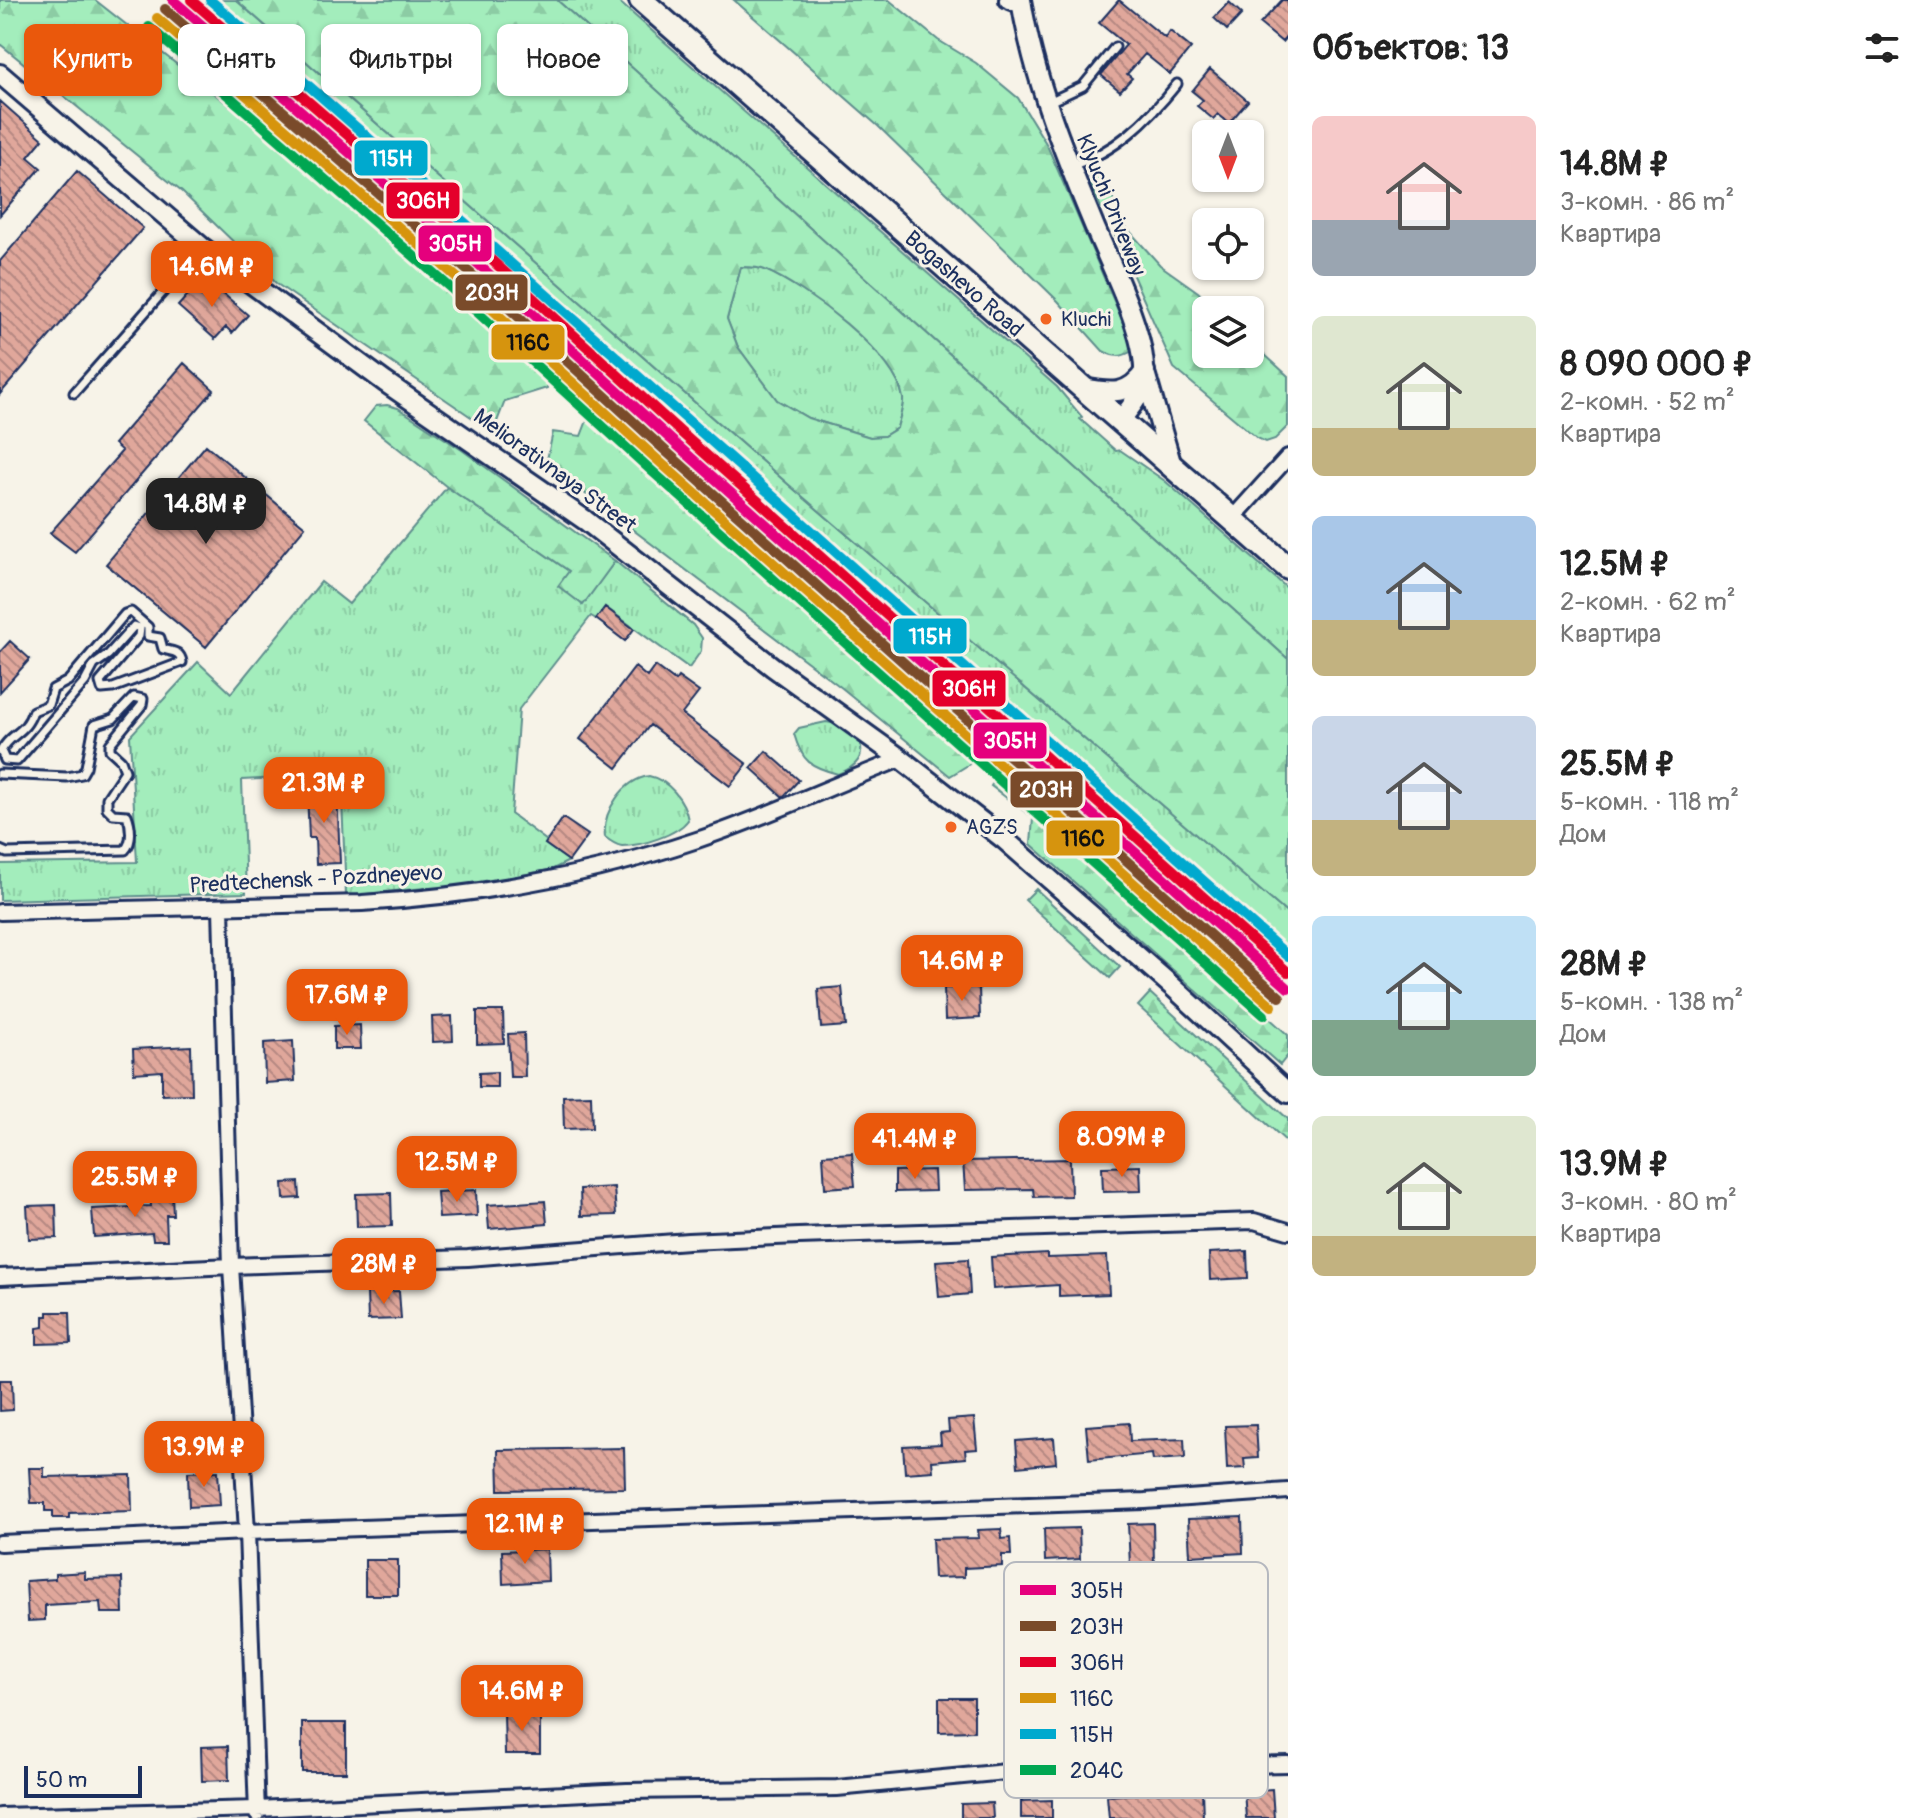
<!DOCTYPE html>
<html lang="ru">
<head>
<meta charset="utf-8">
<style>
  :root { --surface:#fff; --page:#f2f2f2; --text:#222; --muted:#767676; --accent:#ea580c }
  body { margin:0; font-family:Pangolin,sans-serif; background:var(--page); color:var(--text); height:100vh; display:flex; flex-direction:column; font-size:30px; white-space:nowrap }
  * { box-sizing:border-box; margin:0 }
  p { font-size:26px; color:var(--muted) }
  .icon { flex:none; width:44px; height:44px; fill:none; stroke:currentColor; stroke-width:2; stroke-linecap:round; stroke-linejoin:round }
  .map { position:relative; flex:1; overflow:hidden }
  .details { display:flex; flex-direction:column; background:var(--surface); width:640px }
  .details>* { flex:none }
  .banner { position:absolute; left:24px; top:24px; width:760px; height:72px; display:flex; gap:16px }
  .needle { width:52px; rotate:180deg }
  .tools { position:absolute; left:1192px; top:120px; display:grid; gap:16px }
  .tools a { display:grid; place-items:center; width:72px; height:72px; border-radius:12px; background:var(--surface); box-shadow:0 2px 6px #0004; font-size:40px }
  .scale { position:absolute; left:24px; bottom:20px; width:118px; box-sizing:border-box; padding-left:8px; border:4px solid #1b2f5e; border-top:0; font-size:22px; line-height:28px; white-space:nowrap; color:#1b2f5e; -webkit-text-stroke:6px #f7f3e8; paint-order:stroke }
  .price { position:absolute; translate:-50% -68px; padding:0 18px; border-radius:16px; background:var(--accent); color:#fff; font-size:26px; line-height:52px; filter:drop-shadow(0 2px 4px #0008) }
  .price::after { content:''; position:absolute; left:50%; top:48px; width:24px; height:18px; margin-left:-12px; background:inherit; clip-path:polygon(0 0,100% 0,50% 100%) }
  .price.active { background:#222; color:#fff }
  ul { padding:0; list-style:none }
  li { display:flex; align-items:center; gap:24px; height:200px; padding:0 24px }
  li span { display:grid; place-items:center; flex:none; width:224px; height:160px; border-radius:12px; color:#555 }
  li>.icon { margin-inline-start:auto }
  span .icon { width:96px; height:96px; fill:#fffc; stroke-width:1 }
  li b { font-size:34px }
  h2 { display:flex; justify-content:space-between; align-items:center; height:96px; padding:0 24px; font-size:34px }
  .chip { padding:0 28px; border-radius:12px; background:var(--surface); box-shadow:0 2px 6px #0004; font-size:28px; line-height:72px }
  .chip.active { background:var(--accent); color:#fff }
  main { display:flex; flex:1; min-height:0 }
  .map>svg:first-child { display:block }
  .grass { fill:url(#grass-tufts); stroke:#5f8e8d; stroke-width:2 }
  .forest { fill:url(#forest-firs); stroke:#5f8e8d; stroke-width:2; fill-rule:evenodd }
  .building { fill:url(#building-back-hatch); stroke:#1b2f5e; stroke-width:2 }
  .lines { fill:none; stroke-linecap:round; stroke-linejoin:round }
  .service-casing { stroke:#1b2f5e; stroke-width:13 }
  .minor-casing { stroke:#1b2f5e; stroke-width:20 }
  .tertiary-casing { stroke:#1b2f5e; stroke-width:24 }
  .primary-casing { stroke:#1b2f5e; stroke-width:28 }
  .service { stroke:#f7f3e8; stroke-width:7 }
  .minor { stroke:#f7f3e8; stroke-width:14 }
  .tertiary { stroke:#f7f3e8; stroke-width:18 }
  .primary { stroke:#f7f3e8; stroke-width:22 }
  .rail-1-casing { stroke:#f7f3e8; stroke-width:16 }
  .rail-2-casing { stroke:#f7f3e8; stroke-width:16 }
  .rail-3-casing { stroke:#f7f3e8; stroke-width:16 }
  .rail-4-casing { stroke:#f7f3e8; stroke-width:16 }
  .rail-5-casing { stroke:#f7f3e8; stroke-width:16 }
  .rail-6-casing { stroke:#f7f3e8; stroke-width:16 }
  .rail-1 { stroke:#e5007d; stroke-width:10 }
  .rail-2 { stroke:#7a4b2a; stroke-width:10 }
  .rail-3 { stroke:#e4002b; stroke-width:10 }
  .rail-4 { stroke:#d6940e; stroke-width:10 }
  .rail-5 { stroke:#00a9ce; stroke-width:10 }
  .rail-6 { stroke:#00a651; stroke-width:10 }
  .bus-dot { fill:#f26522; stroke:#f7f3e8; stroke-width:3 }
  .labels { text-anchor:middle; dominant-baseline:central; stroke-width:6; stroke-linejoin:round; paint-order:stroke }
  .bus-label { font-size:20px; fill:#1b2f5e; stroke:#f7f3e8; text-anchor:start }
  .street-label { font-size:22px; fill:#1b2f5e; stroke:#f7f3e8 }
  .key { fill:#f7f3e8; stroke:#b5b8bf; stroke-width:2 }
  .key-label { font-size:22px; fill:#1b2f5e }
  .line-badge { stroke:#f7f3e8; stroke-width:3 }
  .badge-label { font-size:22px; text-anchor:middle; font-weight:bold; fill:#fff }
  .pale-badge-label { font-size:22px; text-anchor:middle; font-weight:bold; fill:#111 }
</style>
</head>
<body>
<main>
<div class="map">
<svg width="1288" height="1818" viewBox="0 0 1288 1818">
  <defs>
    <pattern id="grass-tufts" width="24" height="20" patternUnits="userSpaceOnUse" patternTransform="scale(2)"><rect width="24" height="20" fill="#a3edbc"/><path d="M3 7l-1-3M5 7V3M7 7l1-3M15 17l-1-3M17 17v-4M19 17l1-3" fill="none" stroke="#8ccca4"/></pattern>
    <pattern id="forest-firs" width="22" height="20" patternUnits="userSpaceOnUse" patternTransform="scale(2)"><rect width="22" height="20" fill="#a3edbc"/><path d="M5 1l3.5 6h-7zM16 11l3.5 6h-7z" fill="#8ccca4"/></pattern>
    <pattern id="building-back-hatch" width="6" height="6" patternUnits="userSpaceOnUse" patternTransform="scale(2)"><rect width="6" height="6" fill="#e0a79b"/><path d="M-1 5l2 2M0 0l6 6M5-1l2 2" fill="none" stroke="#b58882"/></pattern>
  </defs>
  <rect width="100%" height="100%" fill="#f7f3e8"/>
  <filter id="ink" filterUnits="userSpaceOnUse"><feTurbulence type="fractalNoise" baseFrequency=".0125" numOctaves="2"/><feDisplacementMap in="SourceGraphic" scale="16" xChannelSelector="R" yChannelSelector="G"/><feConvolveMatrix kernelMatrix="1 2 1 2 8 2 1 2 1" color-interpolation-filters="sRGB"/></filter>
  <g filter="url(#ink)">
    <path class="grass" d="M195,0H236L788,484L1288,914V969Z
      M557,0H617L1057,387L1082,417L1080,419L1116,451L1120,450L1165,481L1288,589V659Z
      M741,267C749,268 759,267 766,270C806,288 896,352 903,398C904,407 899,419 897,428L884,436L870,437L808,418L777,400L738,347L727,319Z
      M447,487L569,571L582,605L615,561L693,625L702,638L701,651L689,668L605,607L596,619L591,616L519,709L511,814L547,841L545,844L569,861L553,869L446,890L425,888L346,896L341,775L242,780L246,893L0,900V864L137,862L130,736L198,662L231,693L321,582L349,604Z
      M826,722C860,726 879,759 838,774C811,767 802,762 794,734L799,728Z
      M649,776C668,780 685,800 688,820C677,835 641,846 622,846C615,845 610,841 605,837C602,812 623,780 649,776Z"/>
    <path class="forest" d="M0,0H95L372,218L548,364L547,388L505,401L493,432L277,284L182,192L0,44Z
      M236,0H557L1288,659V914L788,484ZM741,267C748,267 759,267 765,270C805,287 896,354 903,398C904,407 899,419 897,428L884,436L870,437L808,418L777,400L738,347L727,319Z
      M734,0H889L938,40L976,63L1018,98L1047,145L1132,343V351C1121,358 1114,357 1103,351L1058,301L878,126Z
      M1097,173L1112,192L1114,202L1108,209L1101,208L1090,184V176Z
      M1124,225L1160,265L1198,292L1217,310H1206V354H1250V341L1288,376V426L1275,439L1266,442L1257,438L1174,368L1115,235L1116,228Z
      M387,405L398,408L462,450L615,561L583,605L558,586L569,571L447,487L364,421L376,406Z
      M590,413L974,746L981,757L950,776L842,688L546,464L553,432L581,436Z
      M999,773L1288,1035V1055L1280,1065L1031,844L1033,818L991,786Z
      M1036,889L1120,967L1110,978L1025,900Z
      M1150,993L1288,1119V1143L1138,1006Z"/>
    <path class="building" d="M1119,0L1165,38L1170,31L1191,48L1170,74L1145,54L1127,74L1132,78L1120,91L1101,75L1126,45L1099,23Z
      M1282,0H1288V35L1282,42L1260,24Z
      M1229,2L1242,14L1227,30L1214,18Z
      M1210,69L1248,101L1229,123L1218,114L1213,119L1197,106L1203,100L1192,91Z
      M0,101L43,139L28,157L41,168L0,215Z
      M77,171L143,228L0,394V261Z
      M204,277L248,315L232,333L226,327L215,339L178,306Z
      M184,363L214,390L75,552L50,533L122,451L114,444Z
      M206,445L305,527L206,647L106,564Z
      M605,607L634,629L625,641L596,619Z
      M10,641L30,659L0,692V652Z
      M655,666L675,681L678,677L699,692L682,714L747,764L730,786L650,725L617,768L580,739L635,667L647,677Z
      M766,751L799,780L783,797L751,768Z
      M337,790L340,863L316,864L315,838H309L307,792Z
      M563,818L588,835L569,861L545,844Z
      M842,987L846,1026L821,1028L818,989Z
      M979,987L980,1018L945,1020L944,988Z
      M477,1011H503L504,1043L477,1044Z
      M452,1016L453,1041L433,1042L432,1017Z
      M360,1025L361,1049H334V1026Z
      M524,1033L525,1077H510L508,1034Z
      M293,1041L295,1081L265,1083L264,1043Z
      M191,1046L192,1094L162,1095V1071L134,1073L133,1049Z
      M497,1072V1087H479V1073Z
      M591,1095L592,1128L564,1129L563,1096Z
      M852,1153L855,1186L825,1188L823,1155Z
      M1070,1159L1071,1196L1034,1197L1033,1189L965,1190L963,1161Z
      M1140,1166L1141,1191L1103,1192L1102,1167Z
      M934,1170L935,1191L895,1192V1171Z
      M299,1182L300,1198L284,1199L283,1183Z
      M614,1187L616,1215L581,1216L580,1189Z
      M476,1190L477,1216L439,1218L437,1192Z
      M391,1193L392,1226L357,1227L356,1194Z
      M172,1194L173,1215H166L167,1240H153L152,1233L94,1237L92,1209L151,1206L150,1195Z
      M545,1201L547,1224L489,1229L487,1205Z
      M56,1205L57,1238L29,1239L27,1206Z
      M1247,1251L1248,1278L1210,1280L1209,1253Z
      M1047,1254V1258L1107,1256L1109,1294L1059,1296V1285L993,1289L991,1257Z
      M968,1259L970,1294L939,1297L936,1261Z
      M399,1291L401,1319L368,1320L367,1292Z
      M48,1312H70L71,1343L37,1344V1328L44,1327V1316H48Z
      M0,1380H12L13,1410L0,1411Z
      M974,1418L977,1449L965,1450L966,1458L932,1461L933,1471L905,1473L903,1446L941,1444L940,1433L949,1432L948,1420Z
      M1129,1423L1130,1441L1184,1439L1185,1458L1153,1460L1152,1454L1089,1460L1086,1426Z
      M1256,1425L1258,1458L1244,1459L1245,1468L1227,1469L1225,1426Z
      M1054,1438L1056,1463L1018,1467L1016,1441Z
      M624,1448L625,1488L499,1490L498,1450Z
      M29,1468H44V1477L131,1475L132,1511L69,1513V1518H53V1511H45V1503H31Z
      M218,1471L220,1505L189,1507L188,1472Z
      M1242,1517L1243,1553L1190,1556L1188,1519Z
      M1153,1523L1154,1564L1130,1565L1128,1524Z
      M1079,1528L1080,1559L1045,1561L1044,1529Z
      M1001,1529L1002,1539L1010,1538L1011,1555H1002V1566L964,1568V1577L934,1578L932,1539L979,1538L978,1530Z
      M547,1549L548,1581L503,1584L502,1551Z
      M365,1560H398V1595H365Z
      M85,1572V1579L122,1578L123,1613H101L100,1602L45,1605V1620L28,1621L26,1581L55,1579V1574Z
      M939,1698H974V1731L939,1732Z
      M540,1712V1754H505L504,1713Z
      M302,1723H346V1772H302Z
      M228,1746L229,1780L202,1781L201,1747Z
      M1272,1789L1274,1818H1246L1244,1791Z
      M1202,1790L1203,1818H1109L1107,1796Z
      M1052,1800V1818H1021V1801Z
      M992,1803L993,1818H961V1804Z"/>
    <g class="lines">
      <g class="service-casing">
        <path id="service" d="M1047,103L1083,86L1115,47
          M1070,166C1115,153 1148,120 1177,84
          M74,393L201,249
          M131,612L148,627V636L160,638L163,649C172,652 180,650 182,662L113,688L102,689L100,682L139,636L140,628L134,626L108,655L94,665L85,682L17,761L5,760L1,751C11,732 25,735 33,711L48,705L53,689L68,681L125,614Z
          M0,774L67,777L82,774L86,767L94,725L113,719L134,697L143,699L142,705L110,744V750L121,760L125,771L107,798V808L113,814L127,815C131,825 133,842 125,850L7,853L0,850"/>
      </g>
      <g class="minor-casing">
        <path id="minor" d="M1007,0L1022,6
          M1232,519L1288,457
          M221,908L231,1266L247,1532L257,1814
          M0,912L362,903C474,896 590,876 697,840C767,817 833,785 901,759
          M0,1277L231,1266L468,1258L688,1241L799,1236L1254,1221L1288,1231
          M0,1543L247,1532L1145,1501L1288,1491
          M0,1816L257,1809L627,1791L837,1788L1038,1769L1288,1764"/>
      </g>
      <g class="tertiary-casing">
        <path id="tertiary" d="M1021,0C1034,81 1065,155 1096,230C1112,268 1146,335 1144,374C1144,394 1131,406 1120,421
          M0,74L203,248L385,382L585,520L773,667L901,759L1005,840L1172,986L1288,1093
          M1146,376L1172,466
          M1082,388C1110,393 1128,397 1145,371"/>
      </g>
      <g class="primary-casing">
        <path id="primary" d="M641,0L1288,568"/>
      </g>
      <use href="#service" class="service"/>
      <use href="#minor" class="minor"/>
      <use href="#tertiary" class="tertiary"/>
      <use href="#primary" class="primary"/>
      <g class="rail-1-casing">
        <path id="rail-1" d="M173,0L477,263L677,445L1288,988"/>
      </g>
      <g class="rail-2-casing">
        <path id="rail-2" d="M165,9L469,272L669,454L1280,997"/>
      </g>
      <g class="rail-3-casing">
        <path id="rail-3" d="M191,0L485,254L685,436L1288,972"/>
      </g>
      <g class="rail-4-casing">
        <path id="rail-4" d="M157,18L461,281L661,463L1272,1006"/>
      </g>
      <g class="rail-5-casing">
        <path id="rail-5" d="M210,0C573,314 929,637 1288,956"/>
      </g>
      <g class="rail-6-casing">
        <path id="rail-6" d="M149,27L453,290L653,472L1264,1015"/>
      </g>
      <use href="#rail-1" class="rail-1"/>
      <use href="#rail-2" class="rail-2"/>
      <use href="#rail-3" class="rail-3"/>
      <use href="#rail-4" class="rail-4"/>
      <use href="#rail-5" class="rail-5"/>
      <use href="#rail-6" class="rail-6"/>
    </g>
  </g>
  <g class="bus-dot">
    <circle cx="1046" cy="319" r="7"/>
    <circle cx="951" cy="827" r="7"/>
  </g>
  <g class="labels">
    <g class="bus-label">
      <text x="1061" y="319">Kluchi</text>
      <text x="966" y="827">AGZS</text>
    </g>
    <g class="street-label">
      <text transform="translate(1111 205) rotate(68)">Klyuchi Driveway</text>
      <text transform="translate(964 284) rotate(41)">Bogashevo Road</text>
      <text transform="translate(555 471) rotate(36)">Meliorativnaya Street</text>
      <text transform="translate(316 879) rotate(-3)">Predtechensk - Pozdneyevo</text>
    </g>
  </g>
  <rect x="1004" y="1562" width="264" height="236" rx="12" class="key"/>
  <rect x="1020" y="1585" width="36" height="10" fill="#e5007d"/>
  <rect x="1020" y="1621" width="36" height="10" fill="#7a4b2a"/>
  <rect x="1020" y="1657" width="36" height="10" fill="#e4002b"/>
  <rect x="1020" y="1693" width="36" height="10" fill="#d6940e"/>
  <rect x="1020" y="1729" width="36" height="10" fill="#00a9ce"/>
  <rect x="1020" y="1765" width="36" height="10" fill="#00a651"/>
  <g class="key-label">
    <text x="1070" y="1598">305Н</text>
    <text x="1070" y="1634">203Н</text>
    <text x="1070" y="1670">306Н</text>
    <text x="1070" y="1706">116С</text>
    <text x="1070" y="1742">115Н</text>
    <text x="1070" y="1778">204С</text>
  </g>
  <g class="line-badge">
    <rect x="353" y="139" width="76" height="38" rx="8" fill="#00a9ce"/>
    <rect x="385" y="181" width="76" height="39" rx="8" fill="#e4002b"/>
    <rect x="417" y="224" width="76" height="39" rx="8" fill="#e5007d"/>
    <rect x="454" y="273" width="75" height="39" rx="8" fill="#7a4b2a"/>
    <rect x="490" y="323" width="76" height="38" rx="8" fill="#d6940e"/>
    <rect x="892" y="617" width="76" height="38" rx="8" fill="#00a9ce"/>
    <rect x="931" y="669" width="76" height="39" rx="8" fill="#e4002b"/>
    <rect x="972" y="721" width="76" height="39" rx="8" fill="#e5007d"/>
    <rect x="1009" y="770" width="75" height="39" rx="8" fill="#7a4b2a"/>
    <rect x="1045" y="819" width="76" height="38" rx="8" fill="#d6940e"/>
  </g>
  <g class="badge-label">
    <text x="391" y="166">115Н</text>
    <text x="423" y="208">306Н</text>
    <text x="455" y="251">305Н</text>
    <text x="492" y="300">203Н</text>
    <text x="930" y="644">115Н</text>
    <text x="969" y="696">306Н</text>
    <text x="1010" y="748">305Н</text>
    <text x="1046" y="797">203Н</text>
  </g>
  <g class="pale-badge-label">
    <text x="528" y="350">116С</text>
    <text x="1083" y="846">116С</text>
  </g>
</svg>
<div class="tools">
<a><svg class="needle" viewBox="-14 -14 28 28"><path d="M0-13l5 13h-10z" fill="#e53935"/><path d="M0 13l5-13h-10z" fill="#767676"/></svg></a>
<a><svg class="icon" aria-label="locate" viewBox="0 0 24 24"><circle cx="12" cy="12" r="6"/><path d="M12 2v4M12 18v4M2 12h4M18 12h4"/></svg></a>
<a><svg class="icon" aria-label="layers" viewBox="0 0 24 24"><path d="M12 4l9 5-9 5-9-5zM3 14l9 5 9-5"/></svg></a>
</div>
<div class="scale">50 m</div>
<b class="price" style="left:212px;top:309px">14.6M ₽</b>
<b class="price active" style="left:206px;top:546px">14.8M ₽</b>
<b class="price" style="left:324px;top:825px">21.3M ₽</b>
<b class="price" style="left:962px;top:1003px">14.6M ₽</b>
<b class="price" style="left:347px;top:1037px">17.6M ₽</b>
<b class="price" style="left:1122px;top:1179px">8.09M ₽</b>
<b class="price" style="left:915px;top:1181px">41.4M ₽</b>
<b class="price" style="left:457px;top:1204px">12.5M ₽</b>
<b class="price" style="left:135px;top:1219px">25.5M ₽</b>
<b class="price" style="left:384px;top:1306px">28M ₽</b>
<b class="price" style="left:204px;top:1489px">13.9M ₽</b>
<b class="price" style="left:525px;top:1566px">12.1M ₽</b>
<b class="price" style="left:522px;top:1733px">14.6M ₽</b>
<div class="banner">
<a class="chip active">Купить</a>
<a class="chip">Снять</a>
<a class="chip">Фильтры</a>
<a class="chip">Новое</a>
</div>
</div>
<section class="details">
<h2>Объектов: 13<svg class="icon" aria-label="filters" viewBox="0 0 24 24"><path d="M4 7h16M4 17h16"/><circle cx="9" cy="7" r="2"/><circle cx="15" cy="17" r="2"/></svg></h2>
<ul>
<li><span style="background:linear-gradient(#f6c9c9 65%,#9aa5b1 0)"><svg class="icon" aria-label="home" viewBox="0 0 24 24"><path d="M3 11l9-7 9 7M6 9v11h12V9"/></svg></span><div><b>14.8M ₽</b><p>3-комн. · 86 m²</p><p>Квартира</p></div></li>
<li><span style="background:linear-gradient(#dfe7d0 70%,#c2b280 0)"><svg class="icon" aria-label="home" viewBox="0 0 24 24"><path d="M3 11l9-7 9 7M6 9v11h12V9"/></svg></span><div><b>8 090 000 ₽</b><p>2-комн. · 52 m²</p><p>Квартира</p></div></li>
<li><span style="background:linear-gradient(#a9c7e8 65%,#c2b280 0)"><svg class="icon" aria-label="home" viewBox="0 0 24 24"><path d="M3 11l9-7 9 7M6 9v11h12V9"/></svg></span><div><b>12.5M ₽</b><p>2-комн. · 62 m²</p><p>Квартира</p></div></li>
<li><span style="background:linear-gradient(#c9d6e8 65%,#c2b280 0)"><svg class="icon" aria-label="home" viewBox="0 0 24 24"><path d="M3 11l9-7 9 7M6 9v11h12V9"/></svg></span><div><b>25.5M ₽</b><p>5-комн. · 118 m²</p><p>Дом</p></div></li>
<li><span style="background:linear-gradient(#bfe0f5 65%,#7fa58c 0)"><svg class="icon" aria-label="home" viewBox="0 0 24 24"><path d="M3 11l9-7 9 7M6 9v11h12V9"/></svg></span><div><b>28M ₽</b><p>5-комн. · 138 m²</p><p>Дом</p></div></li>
<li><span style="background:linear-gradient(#dfe7d0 75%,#c2b280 0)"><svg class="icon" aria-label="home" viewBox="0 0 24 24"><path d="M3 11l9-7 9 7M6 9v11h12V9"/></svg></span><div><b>13.9M ₽</b><p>3-комн. · 80 m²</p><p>Квартира</p></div></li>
</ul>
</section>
</main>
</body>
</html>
